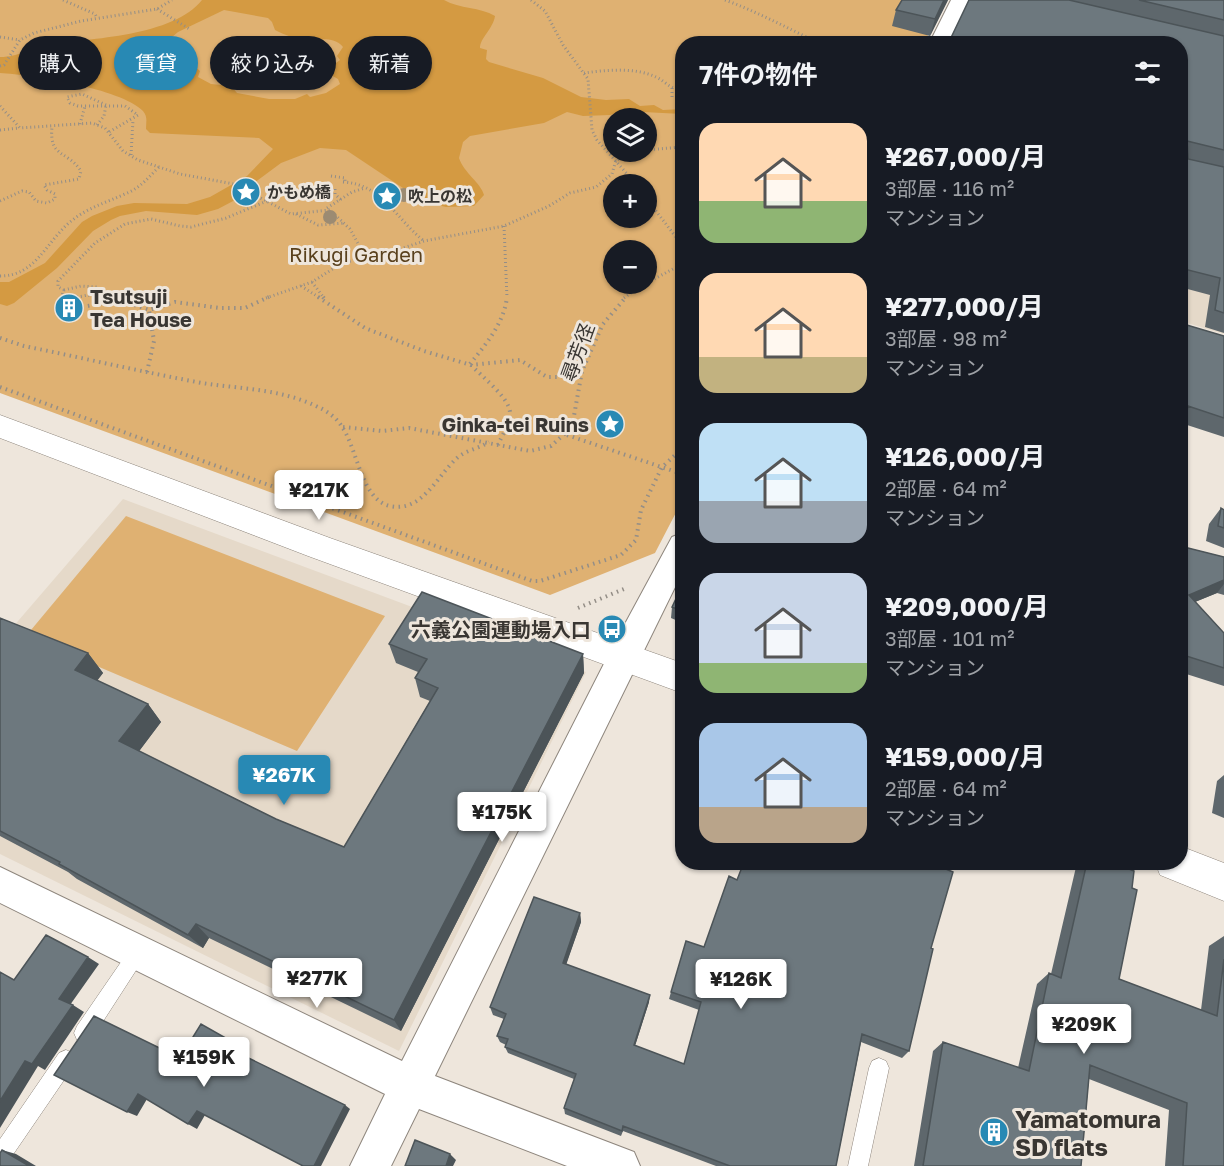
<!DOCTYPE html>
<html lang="ja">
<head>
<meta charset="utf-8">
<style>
  :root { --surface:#171b24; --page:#242831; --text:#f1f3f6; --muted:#9ea1a6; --accent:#2889b4 }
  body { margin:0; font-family:"Golos Text","Noto Sans JP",sans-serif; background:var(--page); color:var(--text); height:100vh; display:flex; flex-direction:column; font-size:22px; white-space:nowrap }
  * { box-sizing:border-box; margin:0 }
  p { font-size:20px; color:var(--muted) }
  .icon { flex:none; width:33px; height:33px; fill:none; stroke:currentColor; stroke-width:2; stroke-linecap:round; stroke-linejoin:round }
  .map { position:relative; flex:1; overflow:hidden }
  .side { position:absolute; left:675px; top:36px; width:513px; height:834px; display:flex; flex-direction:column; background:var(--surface); border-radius:24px; box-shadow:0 2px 4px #0004 }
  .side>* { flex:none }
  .guide { position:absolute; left:18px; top:36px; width:567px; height:54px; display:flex; gap:12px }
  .buttons { position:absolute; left:603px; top:108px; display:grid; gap:12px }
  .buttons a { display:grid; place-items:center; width:54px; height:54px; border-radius:50%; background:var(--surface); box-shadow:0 2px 4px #0004; font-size:30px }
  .price { position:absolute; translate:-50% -51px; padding:0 14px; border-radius:6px; background:#fff; color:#222; font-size:20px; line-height:39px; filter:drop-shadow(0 2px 3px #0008) }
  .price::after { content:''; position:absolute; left:50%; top:36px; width:18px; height:14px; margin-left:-9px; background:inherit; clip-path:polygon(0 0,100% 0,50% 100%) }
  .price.active { background:var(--accent); color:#fff }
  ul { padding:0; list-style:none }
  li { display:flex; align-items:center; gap:18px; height:150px; padding:0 24px }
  li span { display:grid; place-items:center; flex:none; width:168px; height:120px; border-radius:18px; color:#555 }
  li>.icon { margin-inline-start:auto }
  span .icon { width:72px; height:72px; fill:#fffc; stroke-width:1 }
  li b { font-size:26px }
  h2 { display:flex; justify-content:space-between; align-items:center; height:72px; padding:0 24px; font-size:26px }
  .tag { padding:0 21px; border-radius:27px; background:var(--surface); box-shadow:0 2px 4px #0004; font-size:21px; line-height:54px }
  .tag.active { background:var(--accent); color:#fff }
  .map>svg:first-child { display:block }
  .built { fill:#e5d9c9 }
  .green { fill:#dfb172; fill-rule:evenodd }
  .water { fill:#d49a42; fill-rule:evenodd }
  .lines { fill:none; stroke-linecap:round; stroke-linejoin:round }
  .service-casing { stroke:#8e867d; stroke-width:1 }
  .minor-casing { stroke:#8e867d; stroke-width:2 }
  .tertiary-casing { stroke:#8e867d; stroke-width:1 }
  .path-far1 { stroke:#948e87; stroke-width:3; stroke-dasharray:1 3; stroke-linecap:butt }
  .path { stroke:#948e87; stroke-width:4; stroke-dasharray:1.5 4.5; stroke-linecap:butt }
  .service { fill:#fff; fill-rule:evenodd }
  .minor { fill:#fff; fill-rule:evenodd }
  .tertiary { fill:#fff; fill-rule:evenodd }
  .tree { fill:#9c8b72 }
  .wall { fill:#5e676c }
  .shaded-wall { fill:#4c5458 }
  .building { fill:#6d787e; stroke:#4c5458; stroke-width:1.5 }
  .labels { text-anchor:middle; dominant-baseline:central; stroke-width:6; stroke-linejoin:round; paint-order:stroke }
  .far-poi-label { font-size:16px; font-weight:bold; fill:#393632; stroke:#eee6dc; text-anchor:start }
  .park-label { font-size:20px; fill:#59401c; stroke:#eee6dc }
  .poi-label { font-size:20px; font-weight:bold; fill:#393632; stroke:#eee6dc; text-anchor:end }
  .street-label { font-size:20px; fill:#393632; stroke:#eee6dc }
  .near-poi-label { font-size:24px; font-weight:bold; fill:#393632; stroke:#eee6dc; text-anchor:start }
</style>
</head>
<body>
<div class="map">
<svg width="1224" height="1166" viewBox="0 0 1224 1166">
  <rect width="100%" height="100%" fill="#eee6dc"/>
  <path class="built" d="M1180,241L1224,253V334L1181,321Z
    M123,499L586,672L399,1051L0,854V642Z"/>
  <path class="green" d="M0,0H945L924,43L682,44V501L655,553L550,595L0,393ZM614,118H646V152H614ZM614,184H646V218H614ZM614,250H646V284H614Z
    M126,516L385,616L297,751L26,636Z"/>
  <path class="water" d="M202,0H444C460,9 480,7 495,16C493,29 480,38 480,48L487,50L486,59L489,62L543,78L581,97L606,100L629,99L640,106L654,105L663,110L682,109V114L624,111L610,115L583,116L567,112L544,123L470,136L463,142L459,158C464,173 481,183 484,195L474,206L446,207L433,204L409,192L346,150L320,148L281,163L243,191L235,200L218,209L197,215L146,211L120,216L111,220L93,231L57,268L14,303L7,306L0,304V282H9L45,263L82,222L92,216L117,206L134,203L187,204L210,197L247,176L273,149L259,138L150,133L146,129C146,122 148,117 143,111C120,88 32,75 0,73V57C20,57 29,48 47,44C90,39 174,36 202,0ZM224,10L268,18L272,22L275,30C284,35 296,39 307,40C319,40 334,36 343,47L337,56L340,60L328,69L329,74L338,79L340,84L326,93L310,97L307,94L295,99H269L237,93L231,86L211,84L198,77L200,71L187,60L160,52L159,48L178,32Z"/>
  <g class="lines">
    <g class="service-casing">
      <path id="service" d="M138,943L144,946L147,952L144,958L91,1040L84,1043L77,1040L74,1033L77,1026L132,946Z
        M66,1050L73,1053L76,1060L73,1067L10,1159L0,1161V1139L59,1053Z
        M879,1058L886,1061L889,1068L868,1166H848L869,1068L872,1061Z"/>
    </g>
    <g class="minor-casing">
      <path id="minor" d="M951,0H971L949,44H929Z
        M682,533V573L435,1076L634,1152L640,1166H567L419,1109L391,1166H350L385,1094L0,903V867L402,1061L613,646L672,537Z"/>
    </g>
    <g class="tertiary-casing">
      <path id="tertiary" d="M0,415L330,538L682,663V693L308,556L0,438Z
        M1180,846L1224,863V901L1160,875L1155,862H1180Z"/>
    </g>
    <path class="path-far1" d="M63,0L95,14L97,18
      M531,0L545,11L563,45L588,79L592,130L597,140L636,184
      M725,0C758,12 789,29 821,44
      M157,9L191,30
      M0,37L20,40
      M0,66L4,65L20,40L34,33L81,21L157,9L172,0
      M584,73C606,70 635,67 656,77C665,81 670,89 681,90
      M672,88V97
      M106,105L82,94L67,97L70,103L78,106H125L138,115L109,132
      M0,106L20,128L92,123L105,128L123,151L138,160L180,174L234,184L291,214L330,210L350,229L365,256L382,255L424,241L504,226L549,206L570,193L596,187L612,174L616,160L637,152
      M80,124L85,106
      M97,125L104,116L106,105
      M0,130L19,128
      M646,150L682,147
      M131,155L133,120
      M331,176L345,178V182
      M343,182C382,184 396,219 424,241
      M335,189V194L341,200
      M646,198L682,245
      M0,201L22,191L29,192L36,201L47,203L55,199V194L47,190L44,185L79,179L81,171C67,150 49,158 52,127
      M327,208L352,192L365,188
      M296,214L318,225L345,223
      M504,226L507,298
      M0,276C36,276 46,242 70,222C88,207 106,203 127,193C140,188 149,177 159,167
      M312,282L324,298
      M301,286L320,298
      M64,290L58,287V281L95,243L125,224L151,219L180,226L191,227L226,218L267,201
      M64,290L81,286L97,287L96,298
      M61,298L64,290
      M73,298L88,295L96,298
      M266,298L312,282L339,265L365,256
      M624,298L636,289L682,264"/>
    <path class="path" d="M61,297L63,303
      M93,297L96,298
      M96,297L100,303
      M318,297L365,328L424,351L471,365L520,360L547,377H558L582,371
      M323,297L326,301
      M71,299L80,297
      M82,307L120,300L149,310L175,302L220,308H245L269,297
      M0,338L24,346C83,358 143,372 202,383C241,389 282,389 318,407C327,411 337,418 342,427C357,447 361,500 390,506C422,513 437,476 457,458C466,450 478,449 489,442
      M470,364C486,344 504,323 507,297
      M471,365C481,376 510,398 510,413C510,424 502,435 498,445
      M147,372L154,341L149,310
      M0,387L532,581H540L621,555L636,540L641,510L662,467L682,449
      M343,427L382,431L409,428L530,451L551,446L572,427L582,371L603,324L626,297
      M567,435L682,474
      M578,608L624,589"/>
    <use href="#service" class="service"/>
    <use href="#minor" class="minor"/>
    <use href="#tertiary" class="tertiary"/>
  </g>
  <g class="tree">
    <circle cx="404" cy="195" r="7"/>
    <circle cx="330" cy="217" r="7"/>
  </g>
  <path class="wall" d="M948,0L930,36L892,26L896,10Z
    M969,0H1224V333L1205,327L1210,295L1180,287V44Z
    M1180,323L1224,336V437L1184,424L1180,441Z
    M1221,508L1224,510V548L1206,541L1209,524Z
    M1180,546L1224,557V595L1217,593L1195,602L1224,633V686L1180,672Z
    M682,586V635L677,633L678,621L671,618L672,607Z
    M0,618L88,653L103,673L97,681L148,704L161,722L139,751L276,819L344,847L430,701L420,697L415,678L418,672L396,663L389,644L583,654L584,673L401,1031L209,938L203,948L77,879L68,872L0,836Z
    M1224,775V818L1212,813L1217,781Z
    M1081,862H1112L1119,979L1201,1010L1209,946L1224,936V1166H1165L1169,1110L1089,1079L1081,1166H914L933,1051L943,1042L1018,1068L1037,984L1049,973L1051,974L1076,867Z
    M737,880L931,948L909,1051L902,1058L861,1042L836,1166H716L623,1131L621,1136L565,1114L564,1108L574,1079L508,1053L505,1047L506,1045L500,1042L497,1036L504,1019L493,1015L490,1007L580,913L581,922L566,964L649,1002L635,1046L684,1064L699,1010L669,999L671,992L704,947Z"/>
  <path class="shaded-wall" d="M944,0H948L930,36L935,19Z
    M1224,580V584L1217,593L1180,608L1189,595Z
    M88,653L103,673L90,689L75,670Z
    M583,654L584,673L401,1031L394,1020Z
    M148,704L161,722L134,758L119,741Z
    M580,913L581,922L564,971L563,963Z
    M196,924L209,938L203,948L188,935Z
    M88,957L99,964L70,1005L59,999Z
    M650,995L649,1002L633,1052L634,1045Z
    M73,1005L84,1012L45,1070L38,1066L0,1128V1101L25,1061Z
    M238,1045L246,1050L242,1056L234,1051Z
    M138,1094L147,1099L137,1116L127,1112Z
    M345,1105L350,1109L321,1166H314Z
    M197,1111L205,1115L197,1129L188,1124Z
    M2,1150L16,1154L36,1166H29Z
    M450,1154L456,1160L453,1166H446Z"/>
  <path class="building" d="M902,0H944L935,19L896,10Z
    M969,0H1069L1224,36V150L1187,141L1188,159L1224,167V313L1215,310L1220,278L1180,268V44H948Z
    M1139,0H1224V20Z
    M1180,323L1224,336V418L1188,406L1181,441Z
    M1221,508L1224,510V528L1218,526Z
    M1180,546L1224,557V580L1189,595L1224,633V668L1180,654Z
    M682,586V611L672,607Z
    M422,592L583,654L394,1020L196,924L188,935L59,864L60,862L0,831V618L88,653L75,670L148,704L119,741L276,819L344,847L438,688L415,678L427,659L389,644Z
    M682,612V624L678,622Z
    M744,862H929L953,872L931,948L933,949L909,1051L862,1034L836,1166H730L623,1126L622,1131L564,1108L576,1074L505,1047L508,1039L497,1036L506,1014L490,1007L534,897L580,913L563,963L650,995L634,1045L684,1064L701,1002L671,992L686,941L704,947L729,876L737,880Z
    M1087,862H1112L1134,871L1132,888L1137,890L1119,979L1217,1016L1224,959V1166H1183L1187,1103L1090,1065L1081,1166H923L943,1042L1029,1071L1049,973L1061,978Z
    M46,935L88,957L59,999L73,1005L32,1064L25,1061L0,1101V972L14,980Z
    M94,1016L180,1058L201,1024L238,1045L234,1051L345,1105L314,1166H303L197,1111L188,1124L138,1094L127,1112L54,1075Z
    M415,1140L450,1154L446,1166H405Z
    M2,1150L29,1166H0V1153Z"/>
  <defs>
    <g id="sight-disc" transform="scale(1.5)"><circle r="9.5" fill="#2889b4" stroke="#eee6dc"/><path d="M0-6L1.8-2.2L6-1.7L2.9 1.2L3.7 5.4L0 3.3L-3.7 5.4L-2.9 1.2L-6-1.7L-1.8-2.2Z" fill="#fff"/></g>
    <g id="building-disc" transform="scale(1.5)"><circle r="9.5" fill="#2889b4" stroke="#eee6dc"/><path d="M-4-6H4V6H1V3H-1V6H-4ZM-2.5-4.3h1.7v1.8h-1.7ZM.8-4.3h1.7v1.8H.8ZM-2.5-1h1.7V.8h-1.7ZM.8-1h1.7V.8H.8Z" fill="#fff"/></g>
    <g id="bus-disc" transform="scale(1.5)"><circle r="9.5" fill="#2889b4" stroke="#eee6dc"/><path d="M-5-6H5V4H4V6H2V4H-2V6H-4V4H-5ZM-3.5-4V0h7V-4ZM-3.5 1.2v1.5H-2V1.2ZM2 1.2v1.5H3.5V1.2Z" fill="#fff"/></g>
  </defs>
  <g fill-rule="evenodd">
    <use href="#sight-disc" x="246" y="192"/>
    <use href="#sight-disc" x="387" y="196"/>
    <use href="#building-disc" x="69" y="308"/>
    <use href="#sight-disc" x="610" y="424"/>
    <use href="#bus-disc" x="612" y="629"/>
    <use href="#building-disc" x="994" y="1132"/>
  </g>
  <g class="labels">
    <g class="far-poi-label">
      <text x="267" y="192">かもめ橋</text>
      <text x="408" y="196">吹上の松</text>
    </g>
    <g class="park-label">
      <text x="356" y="254">Rikugi Garden</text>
    </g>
    <g class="poi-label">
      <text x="90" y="296" text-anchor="start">Tsutsuji<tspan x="90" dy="23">Tea House</tspan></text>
      <text x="589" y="424">Ginka-tei Ruins</text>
      <text x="591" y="629">六義公園運動場入口</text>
    </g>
    <g class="street-label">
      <text transform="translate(577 352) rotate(-70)">尋芳径</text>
    </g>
    <g class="near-poi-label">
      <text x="1015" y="1118">Yamatomura<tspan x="1015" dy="28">SD flats</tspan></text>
    </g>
  </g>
</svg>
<div class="buttons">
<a><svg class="icon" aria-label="layers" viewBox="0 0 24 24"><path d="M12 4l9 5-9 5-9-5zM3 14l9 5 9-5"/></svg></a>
<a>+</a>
<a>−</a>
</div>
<b class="price" style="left:319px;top:521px">¥217K</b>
<b class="price active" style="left:284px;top:806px">¥267K</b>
<b class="price" style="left:502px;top:843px">¥175K</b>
<b class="price" style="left:317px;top:1009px">¥277K</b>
<b class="price" style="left:741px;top:1010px">¥126K</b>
<b class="price" style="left:1084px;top:1055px">¥209K</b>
<b class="price" style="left:204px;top:1088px">¥159K</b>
<div class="guide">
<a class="tag">購入</a>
<a class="tag active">賃貸</a>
<a class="tag">絞り込み</a>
<a class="tag">新着</a>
</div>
<section class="side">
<h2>7件の物件<svg class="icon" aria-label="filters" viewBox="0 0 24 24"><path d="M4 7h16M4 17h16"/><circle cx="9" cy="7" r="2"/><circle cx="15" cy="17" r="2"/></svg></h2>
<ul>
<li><span style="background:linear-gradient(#ffd9b3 65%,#8fb573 0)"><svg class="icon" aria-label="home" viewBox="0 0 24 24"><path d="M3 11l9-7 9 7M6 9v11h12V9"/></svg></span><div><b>¥267,000/月</b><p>3部屋 · 116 m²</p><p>マンション</p></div></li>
<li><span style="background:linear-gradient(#ffd9b3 70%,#c2b280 0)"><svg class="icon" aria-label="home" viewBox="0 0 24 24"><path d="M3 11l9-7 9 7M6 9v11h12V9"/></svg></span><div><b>¥277,000/月</b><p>3部屋 · 98 m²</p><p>マンション</p></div></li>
<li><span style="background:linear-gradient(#bfe0f5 65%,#9aa5b1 0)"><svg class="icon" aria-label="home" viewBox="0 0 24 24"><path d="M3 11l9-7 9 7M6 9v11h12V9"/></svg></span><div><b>¥126,000/月</b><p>2部屋 · 64 m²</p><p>マンション</p></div></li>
<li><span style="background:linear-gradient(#c9d6e8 75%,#8fb573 0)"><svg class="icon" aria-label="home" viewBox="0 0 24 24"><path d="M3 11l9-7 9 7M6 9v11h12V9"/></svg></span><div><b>¥209,000/月</b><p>3部屋 · 101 m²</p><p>マンション</p></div></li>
<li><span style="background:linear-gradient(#a9c7e8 70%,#b9a48a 0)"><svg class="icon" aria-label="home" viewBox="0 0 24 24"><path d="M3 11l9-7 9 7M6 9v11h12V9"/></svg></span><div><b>¥159,000/月</b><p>2部屋 · 64 m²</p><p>マンション</p></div></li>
</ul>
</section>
</div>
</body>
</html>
